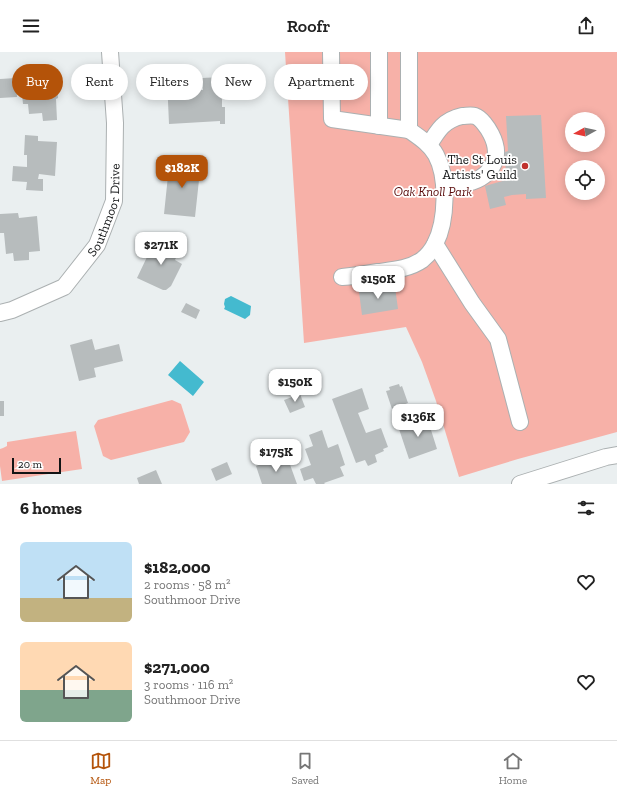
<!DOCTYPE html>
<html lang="en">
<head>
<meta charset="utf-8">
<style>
  :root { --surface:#fff; --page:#f6f6f6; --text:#222; --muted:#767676; --line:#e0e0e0; --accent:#b45309 }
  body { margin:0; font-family:"Zilla Slab",serif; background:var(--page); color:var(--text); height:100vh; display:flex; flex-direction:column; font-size:15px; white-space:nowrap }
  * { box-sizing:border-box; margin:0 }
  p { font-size:13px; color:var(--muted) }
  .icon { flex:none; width:22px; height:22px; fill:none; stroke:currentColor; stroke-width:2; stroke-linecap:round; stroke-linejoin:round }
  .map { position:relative; height:432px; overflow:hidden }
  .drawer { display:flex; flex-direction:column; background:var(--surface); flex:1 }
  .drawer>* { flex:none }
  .hud { position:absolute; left:12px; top:12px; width:400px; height:36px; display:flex; gap:8px }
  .needle { width:26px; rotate:262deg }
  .fabs { position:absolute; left:565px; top:60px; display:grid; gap:8px }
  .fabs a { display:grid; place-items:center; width:40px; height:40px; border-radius:50%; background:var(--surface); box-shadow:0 2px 10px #0003; font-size:20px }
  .scale { position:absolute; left:12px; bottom:10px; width:49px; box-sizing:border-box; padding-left:4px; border:2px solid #121415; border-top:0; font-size:11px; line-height:14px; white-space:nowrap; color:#121415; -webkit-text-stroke:3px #fff; paint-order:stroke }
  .price { position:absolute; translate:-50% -34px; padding:0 9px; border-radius:8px; background:#fff; color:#222; font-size:13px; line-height:26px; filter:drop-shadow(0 1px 2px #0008) }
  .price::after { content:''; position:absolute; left:50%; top:24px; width:12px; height:9px; margin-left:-6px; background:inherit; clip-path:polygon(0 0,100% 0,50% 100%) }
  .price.active { background:var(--accent); color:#fff }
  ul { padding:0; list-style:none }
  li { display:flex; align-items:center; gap:12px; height:100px; padding:0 20px }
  li span { display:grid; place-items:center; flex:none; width:112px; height:80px; border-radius:6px; color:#555 }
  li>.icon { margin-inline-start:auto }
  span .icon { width:48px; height:48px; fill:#fffc; stroke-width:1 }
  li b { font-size:17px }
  h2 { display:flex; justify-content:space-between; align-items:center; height:48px; padding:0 20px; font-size:17px }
  .chip { padding:0 14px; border-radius:18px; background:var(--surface); box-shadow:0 2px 10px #0003; font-size:14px; line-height:36px }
  .chip.active { background:var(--accent); color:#fff }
  header { display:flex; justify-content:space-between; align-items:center; height:52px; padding:0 20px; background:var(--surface); font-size:18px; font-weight:600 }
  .dock { display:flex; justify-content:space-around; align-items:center; height:56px; border-top:1px solid var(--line); background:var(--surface); font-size:11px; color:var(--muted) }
  .dock a { display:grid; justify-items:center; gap:2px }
  .dock .active { color:var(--accent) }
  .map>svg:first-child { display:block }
  .green { fill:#f7b1a8; fill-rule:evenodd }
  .water { fill:#44bacf }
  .building { fill:#b7bcbd }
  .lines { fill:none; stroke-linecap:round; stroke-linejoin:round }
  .minor-casing { stroke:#abb0b1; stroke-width:18 }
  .minor { stroke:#fff; stroke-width:16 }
  .poi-dot { fill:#c0312d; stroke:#fff; stroke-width:1.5 }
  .labels { text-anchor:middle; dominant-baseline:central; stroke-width:3.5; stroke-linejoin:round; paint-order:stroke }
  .poi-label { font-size:13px; fill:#121415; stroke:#fff; text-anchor:end }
  .park-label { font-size:13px; font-style:italic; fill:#580a0a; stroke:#fff }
  .street-label { font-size:13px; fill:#121415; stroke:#fff }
</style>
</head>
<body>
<header><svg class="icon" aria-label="menu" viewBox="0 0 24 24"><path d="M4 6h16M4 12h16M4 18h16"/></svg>Roofr<svg class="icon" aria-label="share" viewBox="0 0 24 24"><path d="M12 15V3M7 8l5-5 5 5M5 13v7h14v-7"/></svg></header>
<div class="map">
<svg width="617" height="432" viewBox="0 0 617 432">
  <rect width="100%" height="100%" fill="#eaeff0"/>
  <path class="green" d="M285,0H617V380L518,407L459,425L436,349L422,310L406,275L304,291ZM572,67H598V93H572ZM572,115H598V141H572Z
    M172,348L181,352L190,380L184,390L111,408L103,404L94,374L98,368Z
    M76,379L82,417L2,429L0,414V397L3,396L7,394V390Z"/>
  <path class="water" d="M231,244L251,254L250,263L245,267L224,257L225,255L224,252L225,247Z
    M180,309L204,330L193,344L168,323Z"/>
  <path class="building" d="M189,21V25H194V38H203L202,26L222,25L223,47H222V55H225V72H220V69L169,72L167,27H171L170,22Z
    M56,22L58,46L56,47L57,68L43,69L42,61L29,62L28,52H23L22,42L43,41L41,23Z
    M16,26L17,45L0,46V27Z
    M541,63L546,146L526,147V142L512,143L504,145L506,153L490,157L485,134L506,128L505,100L508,99L506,64Z
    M25,83L38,84V89L57,90L55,124L39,122L38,127H43V139L26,138L27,130L12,129L13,114L27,115V103H24Z
    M178,104L193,106L191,127L199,128L195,165L164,162L169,114H177Z
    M18,161L19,166L37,164L40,199L29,200V208L14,209L13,201L6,202L4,181H0V162Z
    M156,186L180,197L175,208L182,212L171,234L166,238H163L137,226Z
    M390,233V235H395L398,257L362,263L359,240L361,239V237Z
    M186,251L200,258L196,267L181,260Z
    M92,287L95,298L119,292L123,309L94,316L96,325L79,329L70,293Z
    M399,332L400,335L402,334L408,351L392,357L386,339L390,338L389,335Z
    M362,336L369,357L358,361L366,381L381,376L388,395L383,397L384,399L375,403L377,410L368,414L365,408L356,411L332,347Z
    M300,342L305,355L290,361L284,348Z
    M0,349H4V364H0Z
    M426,362L437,397L409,407L399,377L415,371L413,367Z
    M322,378L328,396L338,392L345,413L340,415L344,424L324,431L325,432H316L313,426L304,429L300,417L311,413L305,397L313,394L309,383Z
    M288,407L297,432H262L256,414L271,408L273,412Z
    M227,410L232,422L216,429L211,417Z
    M156,418L162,432H139L137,426Z"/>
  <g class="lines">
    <g class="minor-casing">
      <g id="minor">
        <path d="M331,0L332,67L409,78V0"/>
        <path d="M379,74V0"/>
        <path d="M429,93C438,78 444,68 462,64C466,64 471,63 475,64C481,66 488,76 491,82C504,107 490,128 462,132C456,132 450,131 444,130"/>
        <path d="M435,192L472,251L498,287L520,370"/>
        <path d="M342,225C354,224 366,222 378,220C393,218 409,217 422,208C427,204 432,198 435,192C447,169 448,125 436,103C430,92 419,85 409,78"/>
        <path id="s1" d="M0,261L12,258L64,235L97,193L114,149L115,71L110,0"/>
        <path d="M520,432L606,405L617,403"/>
      </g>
    </g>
    <use href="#minor" class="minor"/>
  </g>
  <circle class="poi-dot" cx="525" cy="114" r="4"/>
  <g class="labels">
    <g class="poi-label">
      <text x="517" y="107">The St Louis<tspan x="517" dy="15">Artists' Guild</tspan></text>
    </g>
    <g class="park-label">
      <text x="433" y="139">Oak Knoll Park</text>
    </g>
    <g class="street-label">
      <text stroke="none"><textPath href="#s1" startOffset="159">Southmoor Drive</textPath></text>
    </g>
  </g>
</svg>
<div class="fabs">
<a><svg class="needle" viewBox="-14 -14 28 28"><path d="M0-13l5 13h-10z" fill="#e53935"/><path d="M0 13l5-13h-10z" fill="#767676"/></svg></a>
<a><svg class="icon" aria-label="locate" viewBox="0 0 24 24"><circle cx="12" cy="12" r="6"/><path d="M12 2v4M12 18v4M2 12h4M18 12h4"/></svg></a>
</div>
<div class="scale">20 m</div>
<b class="price active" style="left:182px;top:137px">$182K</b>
<b class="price" style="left:161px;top:214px">$271K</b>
<b class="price" style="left:378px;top:248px">$150K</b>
<b class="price" style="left:295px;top:351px">$150K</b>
<b class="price" style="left:418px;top:386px">$136K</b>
<b class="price" style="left:276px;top:421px">$175K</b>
<div class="hud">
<a class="chip active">Buy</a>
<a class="chip">Rent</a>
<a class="chip">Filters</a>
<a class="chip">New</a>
<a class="chip">Apartment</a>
</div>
</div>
<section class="drawer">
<h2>6 homes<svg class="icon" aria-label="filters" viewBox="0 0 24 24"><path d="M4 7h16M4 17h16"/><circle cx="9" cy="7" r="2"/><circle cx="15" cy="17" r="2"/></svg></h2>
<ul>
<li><span style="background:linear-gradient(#bfe0f5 70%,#c2b280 0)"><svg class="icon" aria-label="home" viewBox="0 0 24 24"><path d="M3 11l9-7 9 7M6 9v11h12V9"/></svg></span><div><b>$182,000</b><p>2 rooms · 58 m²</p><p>Southmoor Drive</p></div><svg class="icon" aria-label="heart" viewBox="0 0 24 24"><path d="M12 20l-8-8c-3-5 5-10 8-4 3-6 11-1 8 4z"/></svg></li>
<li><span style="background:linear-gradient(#ffd9b3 60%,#7fa58c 0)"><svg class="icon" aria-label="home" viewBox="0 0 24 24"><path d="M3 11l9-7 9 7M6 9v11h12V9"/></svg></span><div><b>$271,000</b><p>3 rooms · 116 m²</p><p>Southmoor Drive</p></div><svg class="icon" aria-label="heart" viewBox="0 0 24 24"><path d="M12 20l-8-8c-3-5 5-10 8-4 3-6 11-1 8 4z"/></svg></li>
</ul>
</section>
<nav class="dock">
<a class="active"><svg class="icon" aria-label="map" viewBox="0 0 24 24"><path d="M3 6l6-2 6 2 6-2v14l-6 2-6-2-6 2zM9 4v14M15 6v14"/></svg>Map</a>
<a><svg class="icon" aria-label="saved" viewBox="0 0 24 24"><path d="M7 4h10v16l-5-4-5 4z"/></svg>Saved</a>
<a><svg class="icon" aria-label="home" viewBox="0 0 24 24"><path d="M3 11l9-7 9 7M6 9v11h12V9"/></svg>Home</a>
</nav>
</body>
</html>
